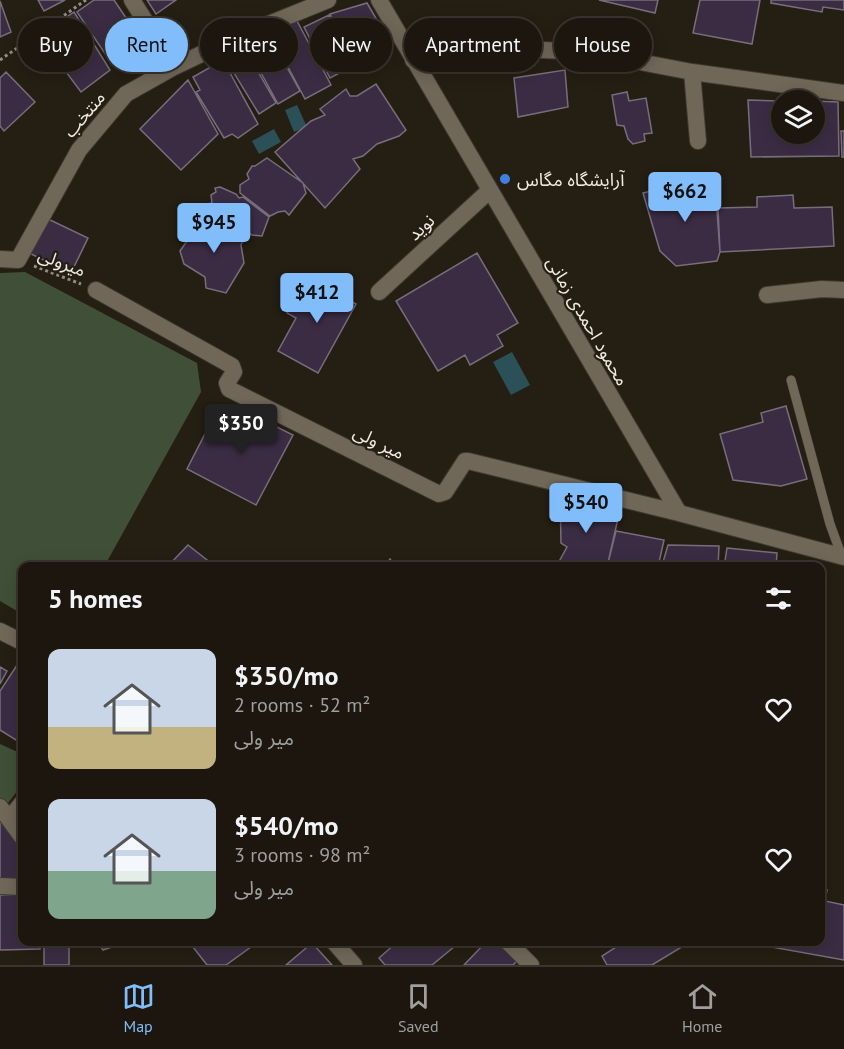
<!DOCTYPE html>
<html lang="en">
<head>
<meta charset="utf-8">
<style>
  :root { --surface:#1c160e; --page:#251f17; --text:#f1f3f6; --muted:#a09f9e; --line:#3a352e; --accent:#80bdfa }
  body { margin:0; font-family:"PT Sans","Noto Sans Arabic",sans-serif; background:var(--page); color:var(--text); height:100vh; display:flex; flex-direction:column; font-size:22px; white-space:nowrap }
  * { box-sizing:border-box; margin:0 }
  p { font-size:20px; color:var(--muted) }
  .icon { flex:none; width:33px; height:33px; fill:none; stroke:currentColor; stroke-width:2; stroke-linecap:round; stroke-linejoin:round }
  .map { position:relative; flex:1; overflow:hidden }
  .details { position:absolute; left:18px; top:562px; width:807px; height:384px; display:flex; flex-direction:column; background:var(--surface); border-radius:12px; box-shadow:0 3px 15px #0003,0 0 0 2px var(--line) }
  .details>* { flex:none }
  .banner { position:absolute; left:18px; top:18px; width:808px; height:54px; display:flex; gap:12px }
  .fabs { position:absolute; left:771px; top:90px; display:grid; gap:12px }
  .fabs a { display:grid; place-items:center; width:54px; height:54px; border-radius:50%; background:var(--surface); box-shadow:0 3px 15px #0003,0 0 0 2px var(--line); font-size:30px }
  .price { position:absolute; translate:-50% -51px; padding:0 14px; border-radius:6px; background:var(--accent); color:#111; font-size:20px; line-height:39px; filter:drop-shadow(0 2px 3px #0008) }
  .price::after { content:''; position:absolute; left:50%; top:36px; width:18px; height:14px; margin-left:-9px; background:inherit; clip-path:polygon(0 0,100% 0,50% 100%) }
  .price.active { background:#222; color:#fff }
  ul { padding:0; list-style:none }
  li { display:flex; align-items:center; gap:18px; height:150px; padding:0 30px }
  li span { display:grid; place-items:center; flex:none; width:168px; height:120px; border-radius:12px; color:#555 }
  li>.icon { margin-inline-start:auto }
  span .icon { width:72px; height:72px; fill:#fffc; stroke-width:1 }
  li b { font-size:26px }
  h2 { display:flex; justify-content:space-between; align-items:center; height:72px; padding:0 30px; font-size:26px }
  .pill { padding:0 21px; border-radius:27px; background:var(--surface); box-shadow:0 3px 15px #0003,0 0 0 2px var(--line); font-size:21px; line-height:54px }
  .pill.active { background:var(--accent); color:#111 }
  .tabs { display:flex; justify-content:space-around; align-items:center; height:84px; border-top:2px solid var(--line); background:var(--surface); font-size:16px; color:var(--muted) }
  .tabs a { display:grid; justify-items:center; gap:3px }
  .tabs .active { color:var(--accent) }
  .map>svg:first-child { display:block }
  .forest { fill:#405038 }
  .water { fill:#2b5058 }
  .building { fill:#3b2c43; stroke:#776e7c; stroke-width:1.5 }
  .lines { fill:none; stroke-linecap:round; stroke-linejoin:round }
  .service-casing { stroke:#403a33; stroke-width:10 }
  .minor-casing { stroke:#403a33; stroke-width:18 }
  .secondary-casing { stroke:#403a33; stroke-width:18 }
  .path { stroke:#938d83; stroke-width:3; stroke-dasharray:3 3; stroke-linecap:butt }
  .service { stroke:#706759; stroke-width:9 }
  .minor { stroke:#706759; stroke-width:16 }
  .secondary { stroke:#706759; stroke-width:16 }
  .shop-dot { fill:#3f7fe0; stroke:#251e12; stroke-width:2 }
  .labels { text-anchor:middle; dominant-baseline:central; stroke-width:4.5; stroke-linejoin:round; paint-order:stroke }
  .street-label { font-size:18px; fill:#f0ebe3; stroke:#251e12 }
  .poi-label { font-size:18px; fill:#f0ebe3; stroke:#251e12; text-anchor:start }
</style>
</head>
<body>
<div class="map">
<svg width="844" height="965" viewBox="0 0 844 965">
  <rect width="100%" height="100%" fill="#251e12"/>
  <path class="forest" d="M25,272L197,363L201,392L104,567H22V614L0,601V273Z
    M0,744L22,754V785L8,803L0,798Z"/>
  <path class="water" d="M297,105L307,127L294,132L285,110Z
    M274,129L281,142L259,154L252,141Z
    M512,352L530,385L511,395L493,362Z"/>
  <path class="building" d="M38,0H65L44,11Z
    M94,0H114L143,43L112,64L77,12Z
    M147,0H176L156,14Z
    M599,0H658L655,13Z
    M700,0H760L752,44L693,33Z
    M771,0H844V10L823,7L822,12L771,3Z
    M0,1L11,32L0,37Z
    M367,3L391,44L358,63L330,14Z
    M74,12L110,70L81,92L39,36Z
    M329,15L355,65L330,78L304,27Z
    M296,19L331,85L305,99L270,33Z
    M269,35L300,91L278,104L247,47Z
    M245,49L276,103L259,114L226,60Z
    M223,60L258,124L238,138L232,134L224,138L196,92L200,90L193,77Z
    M565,70L568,107L518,117L514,78Z
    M6,72L35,102L4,131L0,126V78Z
    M188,80L218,134L181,170L140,129Z
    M376,84L406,130L399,136L377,144L363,156L353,159L360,169L325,208L275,152L311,121L325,115L320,109L346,89L350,96H357Z
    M627,92L629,101L646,98L652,133L644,134L645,141L633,144L628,139L624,126L617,125L612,95Z
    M748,100L782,101V134H814V101L838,102L839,156L751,157Z
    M841,131H844V157H842Z
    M267,158L303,183L306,193L289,215L285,211L278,212L270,216L240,193V185L249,179L247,174L252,166H255Z
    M652,183L669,184L673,195H686L685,184H715L720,252L717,261L676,266L660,251L643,193L655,190Z
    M220,187L236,194L239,198L243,197L269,217L262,236L252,235L231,219L213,215V210L207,204L212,203L211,195L216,192L215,188Z
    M793,195L794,208L832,207L834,246L720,252L718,208L757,207V197Z
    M204,217L217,220L244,238L241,245L244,263L226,293L206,288L205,277L184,264L180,251Z
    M46,218L88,238L71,273L29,253Z
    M477,253L518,323L497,335L503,346L470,365L465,355L438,371L396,301Z
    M316,277L321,280L323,277L339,286L335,292L356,304L318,373L278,351L296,318L287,313L294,301L301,305Z
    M235,406L293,435L256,505L187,469L209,426L222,432Z
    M786,406L807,479L781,486L733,480L720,434L763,422L761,413Z
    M560,496L606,506L605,510L619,514L607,567H556L567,547L561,543Z
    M616,531L664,540L658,567H607Z
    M188,545L216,567H167Z
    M668,545L719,546L718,567H668L669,561L663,562Z
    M727,548L777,553L776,567H724Z
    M390,559L396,567H384Z
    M21,659L22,660V730L16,740L0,730V691Z
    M0,667L7,671L0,684Z
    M0,821H5L22,847V882L0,881Z
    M820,889L827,890L825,901L844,905V960L750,943L820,942Z
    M22,894V942H40V949L0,950V895Z
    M44,942H69V965H44Z
    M98,942H126L103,950Z
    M189,942H258L226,965H207Z
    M395,942H460L432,965H385L379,958L396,943Z
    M486,942H496L517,961L513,965H464Z
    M624,942H623H690L652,965H607L602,956Z
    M312,943L332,965H286Z"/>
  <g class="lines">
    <g class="service-casing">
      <path id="service" d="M791,380L830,524L842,557"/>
    </g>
    <g class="minor-casing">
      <path id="minor" d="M132,0L174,67
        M379,0L679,513L844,557
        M413,60L497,48L588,52L692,72L844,93
        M692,72L698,141
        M0,259L18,260L79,150L126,94L174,67L237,37L328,0
        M96,290L232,366L234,372L227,383L229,389L439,494L445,492L465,461H468L679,513
        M379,292L489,191
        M767,295L822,289L844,290
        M0,807L22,837
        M9,819L22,803
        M0,886L22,887
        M508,942L531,965"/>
    </g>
    <g class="secondary-casing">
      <path id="secondary" d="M0,631L22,642
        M334,942L354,965"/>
    </g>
    <path class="path" d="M0,60L86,0
      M34,266L81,284"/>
    <use href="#service" class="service"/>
    <use href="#minor" class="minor"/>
    <use href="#secondary" class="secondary"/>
  </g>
  <circle class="shop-dot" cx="505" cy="179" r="6"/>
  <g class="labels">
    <g class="street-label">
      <text transform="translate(84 114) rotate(-50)">منتخب</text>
      <text transform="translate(421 227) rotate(-43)">نوید</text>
      <text transform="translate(62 262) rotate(21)">میرولی</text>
      <text transform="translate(588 321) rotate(60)">محمود احمدی زمانی</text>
      <text transform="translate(379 442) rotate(26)">میر ولی</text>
    </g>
    <g class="poi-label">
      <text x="517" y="179">آرایشگاه مگاس</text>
    </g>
  </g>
</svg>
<div class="fabs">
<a><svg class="icon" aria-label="layers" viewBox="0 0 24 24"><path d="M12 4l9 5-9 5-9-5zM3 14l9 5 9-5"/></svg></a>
</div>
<b class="price" style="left:685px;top:223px">$662</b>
<b class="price" style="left:214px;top:254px">$945</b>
<b class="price" style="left:317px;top:324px">$412</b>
<b class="price active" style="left:241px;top:455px">$350</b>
<b class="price" style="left:586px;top:534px">$540</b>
<div class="banner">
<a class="pill">Buy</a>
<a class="pill active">Rent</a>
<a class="pill">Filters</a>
<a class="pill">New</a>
<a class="pill">Apartment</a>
<a class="pill">House</a>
</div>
<section class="details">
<h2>5 homes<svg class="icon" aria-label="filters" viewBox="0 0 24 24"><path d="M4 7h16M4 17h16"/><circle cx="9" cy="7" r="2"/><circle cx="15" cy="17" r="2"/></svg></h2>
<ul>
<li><span style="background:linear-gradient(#c9d6e8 65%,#c2b280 0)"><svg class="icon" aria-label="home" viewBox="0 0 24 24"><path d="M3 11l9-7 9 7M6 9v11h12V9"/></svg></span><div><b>$350/mo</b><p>2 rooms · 52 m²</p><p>میر ولی</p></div><svg class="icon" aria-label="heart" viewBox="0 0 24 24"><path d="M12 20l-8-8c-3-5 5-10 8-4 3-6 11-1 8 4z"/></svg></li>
<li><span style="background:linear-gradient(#c9d6e8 60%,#7fa58c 0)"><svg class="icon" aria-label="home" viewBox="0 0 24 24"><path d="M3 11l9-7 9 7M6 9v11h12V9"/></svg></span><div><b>$540/mo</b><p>3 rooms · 98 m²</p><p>میر ولی</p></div><svg class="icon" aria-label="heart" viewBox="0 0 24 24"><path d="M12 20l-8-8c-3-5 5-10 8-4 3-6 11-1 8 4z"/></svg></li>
</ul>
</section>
</div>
<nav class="tabs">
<a class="active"><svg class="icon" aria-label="map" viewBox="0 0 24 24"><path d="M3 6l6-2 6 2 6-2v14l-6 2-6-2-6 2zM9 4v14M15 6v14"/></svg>Map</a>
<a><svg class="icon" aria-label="saved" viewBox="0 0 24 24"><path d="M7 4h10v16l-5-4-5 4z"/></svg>Saved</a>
<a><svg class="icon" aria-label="home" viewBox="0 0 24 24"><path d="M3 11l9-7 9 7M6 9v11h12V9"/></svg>Home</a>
</nav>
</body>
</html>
